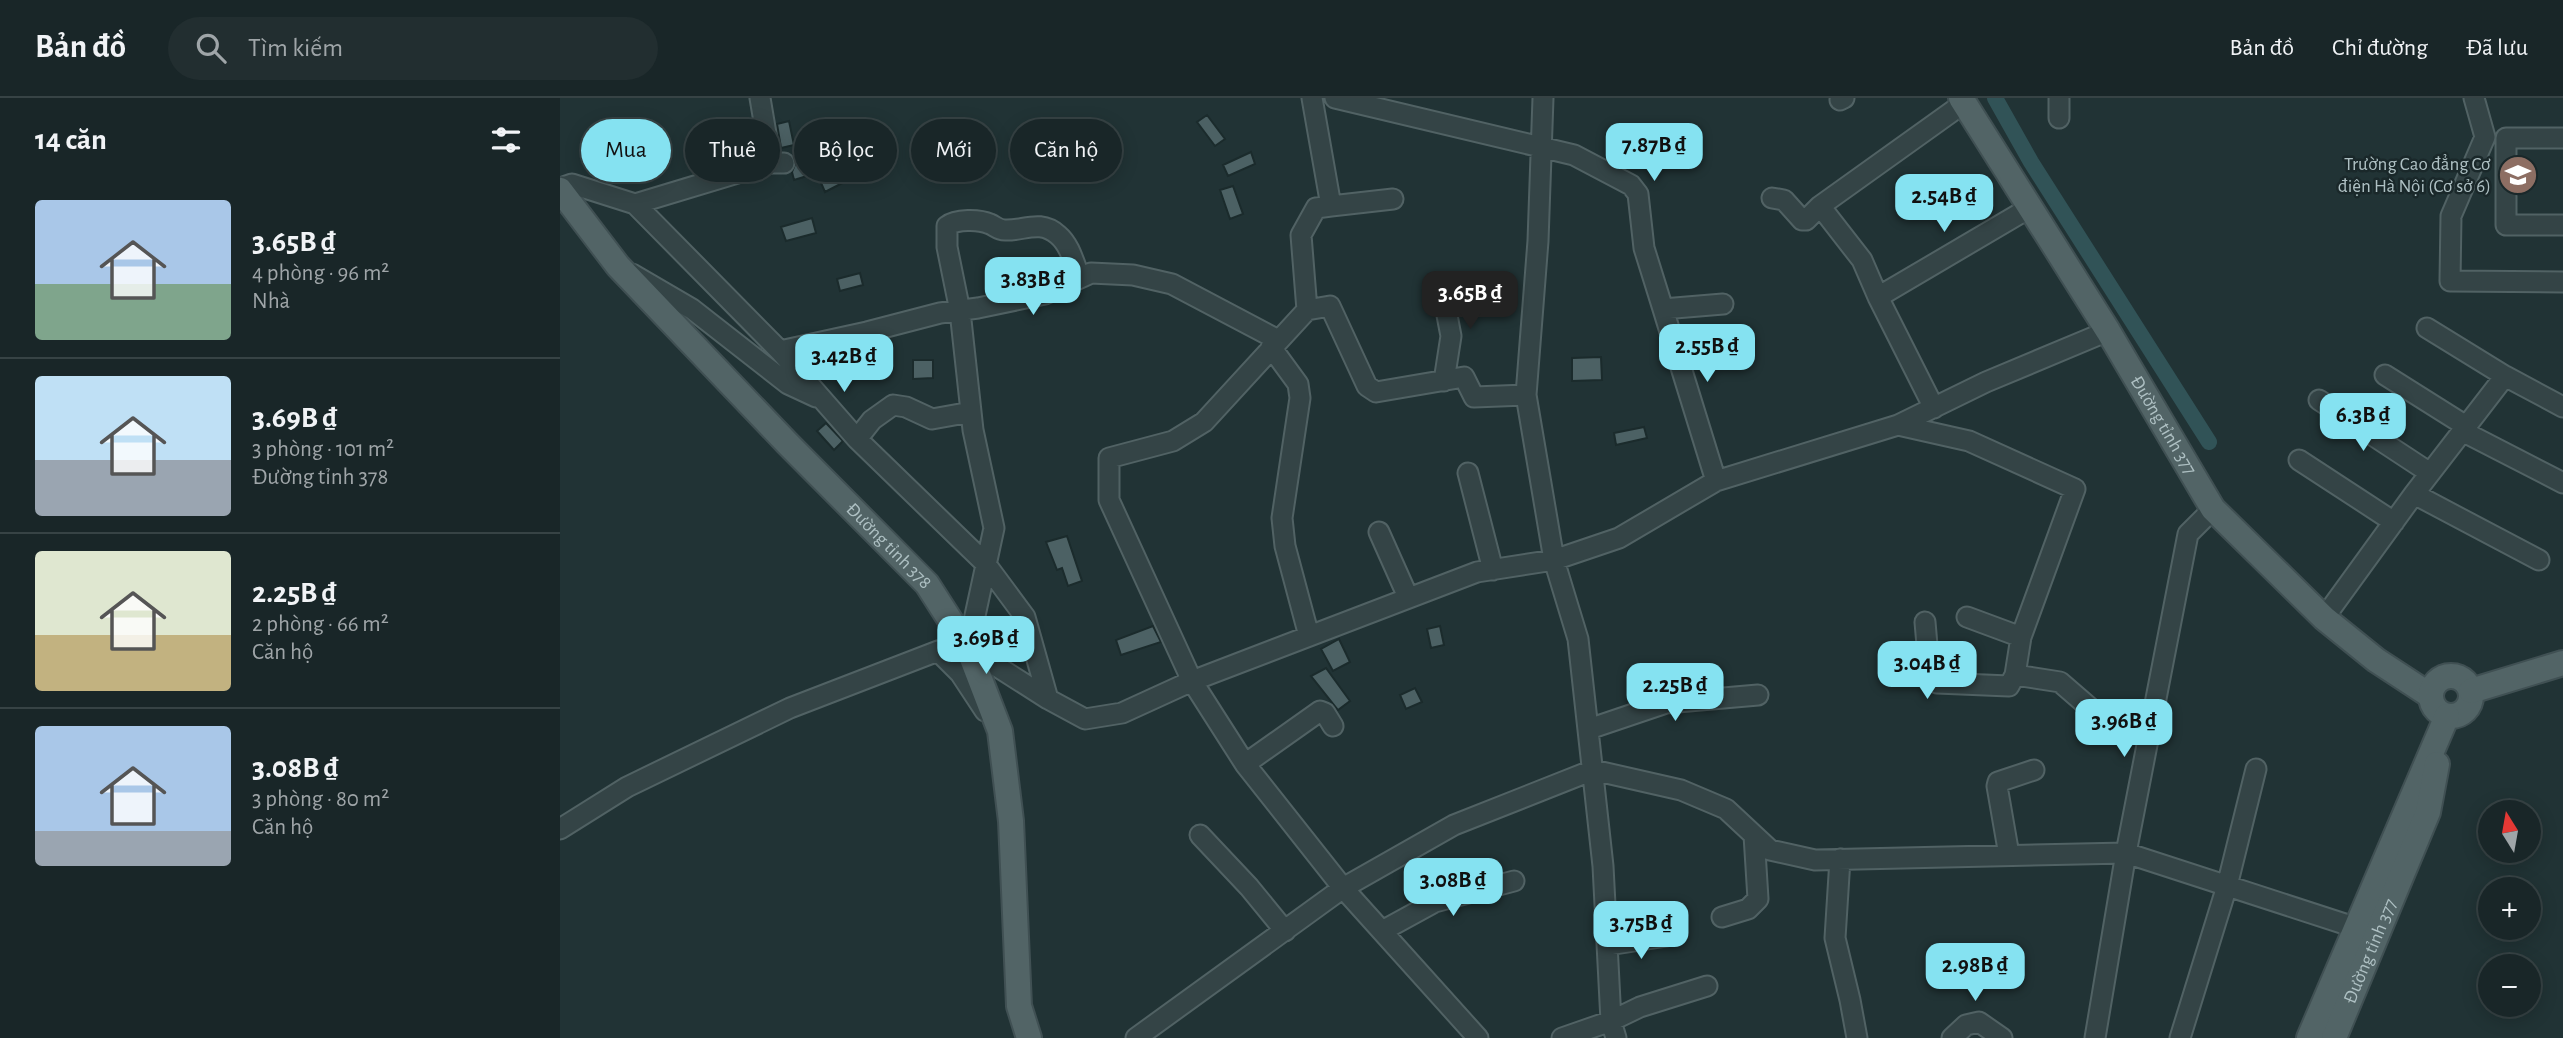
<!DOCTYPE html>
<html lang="vi">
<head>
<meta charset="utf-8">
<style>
  :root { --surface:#192628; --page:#222e30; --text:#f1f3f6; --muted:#9fa5a8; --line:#374345; --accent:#85e2f1 }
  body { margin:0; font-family:"Alegreya Sans",sans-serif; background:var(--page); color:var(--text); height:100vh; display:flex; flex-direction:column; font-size:26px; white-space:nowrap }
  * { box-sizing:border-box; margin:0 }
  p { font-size:23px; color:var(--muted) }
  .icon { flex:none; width:38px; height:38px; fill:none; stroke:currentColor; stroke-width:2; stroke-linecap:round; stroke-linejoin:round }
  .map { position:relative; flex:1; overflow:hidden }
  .details { display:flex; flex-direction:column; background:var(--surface); width:560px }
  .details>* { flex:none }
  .banner { position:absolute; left:21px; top:21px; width:665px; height:63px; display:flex; gap:14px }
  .needle { width:46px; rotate:349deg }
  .buttons { position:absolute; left:1918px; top:702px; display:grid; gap:14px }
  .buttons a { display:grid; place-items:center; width:63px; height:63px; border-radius:50%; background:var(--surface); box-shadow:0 4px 18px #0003,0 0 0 2px var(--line); font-size:35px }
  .price { position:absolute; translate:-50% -60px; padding:0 16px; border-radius:14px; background:var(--accent); color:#111; font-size:23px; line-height:46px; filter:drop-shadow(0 2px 4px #0008) }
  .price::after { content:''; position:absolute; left:50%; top:42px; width:21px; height:16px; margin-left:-10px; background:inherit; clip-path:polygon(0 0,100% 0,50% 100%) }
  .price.selected { background:#222; color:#fff }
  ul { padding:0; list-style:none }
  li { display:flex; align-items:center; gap:21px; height:175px; padding:0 35px }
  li+li { border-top:2px solid var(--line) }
  li span { display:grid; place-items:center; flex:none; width:196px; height:140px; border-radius:7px; color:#555 }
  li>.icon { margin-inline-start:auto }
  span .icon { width:84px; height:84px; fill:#fffc; stroke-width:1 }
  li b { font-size:30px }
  h2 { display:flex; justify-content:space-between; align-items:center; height:84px; padding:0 35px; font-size:30px }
  .tag { padding:0 24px; border-radius:32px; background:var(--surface); box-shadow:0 4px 18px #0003,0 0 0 2px var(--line); font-size:24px; line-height:63px }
  .tag.selected { background:var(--accent); color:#111 }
  header { display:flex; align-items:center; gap:42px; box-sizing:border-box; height:98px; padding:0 35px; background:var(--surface); border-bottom:2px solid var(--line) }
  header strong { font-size:33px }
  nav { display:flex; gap:38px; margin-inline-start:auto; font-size:24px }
  .search { width:490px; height:63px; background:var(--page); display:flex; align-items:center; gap:18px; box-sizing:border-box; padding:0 24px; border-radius:38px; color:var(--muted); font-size:26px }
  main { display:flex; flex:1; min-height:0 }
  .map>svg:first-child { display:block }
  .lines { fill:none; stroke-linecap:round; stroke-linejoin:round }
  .canal { stroke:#315357; stroke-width:16 }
  .building { fill:#4c6164; stroke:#1b2b2c; stroke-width:2 }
  .minor-casing { stroke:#516264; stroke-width:23 }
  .major-casing { stroke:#405053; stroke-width:28 }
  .minor { stroke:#344446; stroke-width:19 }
  .major { stroke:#526466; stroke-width:24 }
  .labels { text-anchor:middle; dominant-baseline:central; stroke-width:5; stroke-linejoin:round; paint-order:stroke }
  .poi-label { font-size:19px; fill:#aec0c3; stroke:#1a282a; text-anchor:end }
  .street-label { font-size:19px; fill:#aec0c3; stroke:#1a282a }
</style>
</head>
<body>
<header>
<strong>Bản đồ</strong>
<div class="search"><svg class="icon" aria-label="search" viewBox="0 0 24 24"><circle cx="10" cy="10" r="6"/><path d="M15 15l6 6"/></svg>Tìm kiếm</div>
<nav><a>Bản đồ</a><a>Chỉ đường</a><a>Đã lưu</a></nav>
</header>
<main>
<section class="details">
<h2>14 căn<svg class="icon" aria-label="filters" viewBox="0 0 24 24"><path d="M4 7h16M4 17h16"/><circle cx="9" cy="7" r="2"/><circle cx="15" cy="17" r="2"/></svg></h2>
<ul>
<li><span style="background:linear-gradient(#a9c7e8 60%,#7fa58c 0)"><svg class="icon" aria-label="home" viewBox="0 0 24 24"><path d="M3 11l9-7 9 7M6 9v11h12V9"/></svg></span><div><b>3.65B ₫</b><p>4 phòng · 96 m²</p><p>Nhà</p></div></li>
<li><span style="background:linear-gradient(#bfe0f5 60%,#9aa5b1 0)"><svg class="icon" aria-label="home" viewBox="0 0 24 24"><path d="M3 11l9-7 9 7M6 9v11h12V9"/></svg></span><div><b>3.69B ₫</b><p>3 phòng · 101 m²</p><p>Đường tỉnh 378</p></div></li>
<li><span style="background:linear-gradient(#dfe7d0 60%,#c2b280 0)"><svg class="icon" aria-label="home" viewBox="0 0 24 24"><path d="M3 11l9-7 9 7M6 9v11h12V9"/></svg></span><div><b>2.25B ₫</b><p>2 phòng · 66 m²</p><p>Căn hộ</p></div></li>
<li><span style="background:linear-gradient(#a9c7e8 75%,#9aa5b1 0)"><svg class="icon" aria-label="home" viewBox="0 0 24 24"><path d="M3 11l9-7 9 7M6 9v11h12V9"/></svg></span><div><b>3.08B ₫</b><p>3 phòng · 80 m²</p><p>Căn hộ</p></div></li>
</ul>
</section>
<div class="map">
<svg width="2003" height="940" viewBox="0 0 2003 940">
  <rect width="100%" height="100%" fill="#213335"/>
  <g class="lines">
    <path class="canal" d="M1435,0L1471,64L1649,344"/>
  </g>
  <path class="building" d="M647,17L665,41L655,48L637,24Z
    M179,20L184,46L165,50L160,24Z
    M229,23L234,47L221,50L217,26Z
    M240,54L247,78L234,82L232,74L236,64L233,57Z
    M691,54L695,66L668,78L663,67Z
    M284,65L292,80L265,94L258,78Z
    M673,88L683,116L670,121L660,92Z
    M252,120L256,135L226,143L221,129Z
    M300,175L303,187L280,193L277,181Z
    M1041,259L1042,282L1012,283V260Z
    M353,262H373V280L353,281Z
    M266,325L283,343L274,352L257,333Z
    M1084,329L1087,340L1056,347L1054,335Z
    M507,438L522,483L508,488L502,470L497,472L486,444Z
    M593,528L601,544L561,557L556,542Z
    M880,528L884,547L871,550L867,531Z
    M779,541L790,564L773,573L761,551Z
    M766,570L790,603L778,612L751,578Z
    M855,590L862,604L846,611L840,597Z"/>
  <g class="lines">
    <g class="minor-casing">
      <path id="minor" d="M200,0L211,65
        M752,0L771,108L756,110L741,137L747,212L644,324L613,343L549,360V402L632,583L685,666L783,790L918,940
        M775,0L1014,57L1071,87L1078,96L1084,150L1103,211
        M983,0L978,143L966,297L994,462L1018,541L1043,768L1051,923L1056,940
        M1499,0V20
        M1914,0L1925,39L1891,118L1890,183L2003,184
        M1280,2L1284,0
        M2003,40H1946V127H2003
        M0,90L12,86L75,106L220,253L297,341L425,465L465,519L488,601
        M1212,100L1224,102L1242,122H1246L1260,108L1404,5
        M75,106L211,65H224
        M771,108L833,101
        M1260,108L1302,162L1318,199L1374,310
        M72,176L132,211L228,286L256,299
        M520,180C514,165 510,147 498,137C480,121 464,133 445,132C438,132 435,128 430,126C419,121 396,121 387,128V149L400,213L413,332L434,430L408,550L488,601L525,621L562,615L632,583L917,474L994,462L1059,440L1156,383L1338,327L1426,284L1548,233
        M881,186L891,238L884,283
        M1318,199L1471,109
        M747,212L770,208L807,288L816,294L904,279L914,299L966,297
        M1867,230L1945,278L2003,309
        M711,249L738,286L740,300L722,420L725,448L749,538
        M220,253L307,234L380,215L418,210L485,196L531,175L573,177L612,186L718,242
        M1825,277L1906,328
        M1759,302L1870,375
        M1338,327L1409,343L1515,391L1461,539L1455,577L1449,588L1377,585L1370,582L1365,524
        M1902,333L2003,385
        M297,341L312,322L333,307L346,309L372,321L411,314
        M1739,362L1834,424
        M908,375L933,472
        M1156,383L1103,211L1163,206
        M1854,396L1979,462
        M819,434L848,499
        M1407,519L1461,539
        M1764,520L1854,396L1945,278
        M1455,577L1500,584L1537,616L1590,630
        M1029,631L1106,605L1198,597
        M685,666L760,613L765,615L773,628
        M0,731L67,689L230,610L378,553L400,575L425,613
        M640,737L689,789L725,833
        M1449,757L1437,688L1438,684L1474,672
        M1280,761L1275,840L1290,902L1297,940
        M1162,819L1188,811L1198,801L1194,737
        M822,833L875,804L954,783
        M1048,847L1107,838
        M576,940L783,790L894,727L1033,672L1121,692L1166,711L1210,752L1255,762L1566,755L1797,830
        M1002,940L1051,923L1080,909L1147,888
        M1392,940L1406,927L1419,924L1442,940
        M1535,940L1566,755L1628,436L1653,411
        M1620,940L1667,788L1696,671"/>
    </g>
    <g class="major-casing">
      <g id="major">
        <path id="s1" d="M1401,0L1548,233L1653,411L1764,520L1816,562L1871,598"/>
        <path id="s2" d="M0,92L58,168L227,345L367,486L408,550L440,633L451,723L459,908L469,940"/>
        <circle cx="1891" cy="598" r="20"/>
        <path d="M1911,593L2003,565"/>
        <path d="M1749,940L1887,618"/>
        <path id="s3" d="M1774,940L1868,714L1877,666"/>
      </g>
    </g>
    <use href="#minor" class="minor"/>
    <use href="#major" class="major"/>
  </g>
  <defs>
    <g id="school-disc" transform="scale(2.0125)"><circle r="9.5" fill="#8d6e63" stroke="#1a282a"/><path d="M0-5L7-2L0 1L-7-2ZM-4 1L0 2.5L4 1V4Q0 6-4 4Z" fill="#fff"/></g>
  </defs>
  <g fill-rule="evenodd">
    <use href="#school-disc" x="1958" y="77"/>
  </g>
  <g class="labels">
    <g class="poi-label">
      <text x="1931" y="66">Trường Cao đẳng Cơ<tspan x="1931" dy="22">điện Hà Nội (Cơ sở 6)</tspan></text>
    </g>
    <g class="street-label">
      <text stroke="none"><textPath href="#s1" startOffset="385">Đường tỉnh 377</textPath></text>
      <text stroke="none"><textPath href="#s2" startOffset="485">Đường tỉnh 378</textPath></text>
      <text stroke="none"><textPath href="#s3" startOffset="94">Đường tỉnh 377</textPath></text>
    </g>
  </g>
</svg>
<div class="buttons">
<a><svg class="needle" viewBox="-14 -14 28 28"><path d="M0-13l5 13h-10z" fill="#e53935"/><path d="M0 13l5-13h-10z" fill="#9fa5a8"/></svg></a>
<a>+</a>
<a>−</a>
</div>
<b class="price" style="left:1094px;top:85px">7.87B ₫</b>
<b class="price" style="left:1384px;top:136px">2.54B ₫</b>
<b class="price" style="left:473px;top:219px">3.83B ₫</b>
<b class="price selected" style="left:910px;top:233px">3.65B ₫</b>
<b class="price" style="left:1147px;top:286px">2.55B ₫</b>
<b class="price" style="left:284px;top:296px">3.42B ₫</b>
<b class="price" style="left:1803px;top:355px">6.3B ₫</b>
<b class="price" style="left:426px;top:578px">3.69B ₫</b>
<b class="price" style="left:1367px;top:603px">3.04B ₫</b>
<b class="price" style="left:1115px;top:625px">2.25B ₫</b>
<b class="price" style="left:1564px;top:661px">3.96B ₫</b>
<b class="price" style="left:893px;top:820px">3.08B ₫</b>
<b class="price" style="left:1081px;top:863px">3.75B ₫</b>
<b class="price" style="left:1415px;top:905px">2.98B ₫</b>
<div class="banner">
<a class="tag selected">Mua</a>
<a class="tag">Thuê</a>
<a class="tag">Bộ lọc</a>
<a class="tag">Mới</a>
<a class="tag">Căn hộ</a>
</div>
</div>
</main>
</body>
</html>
